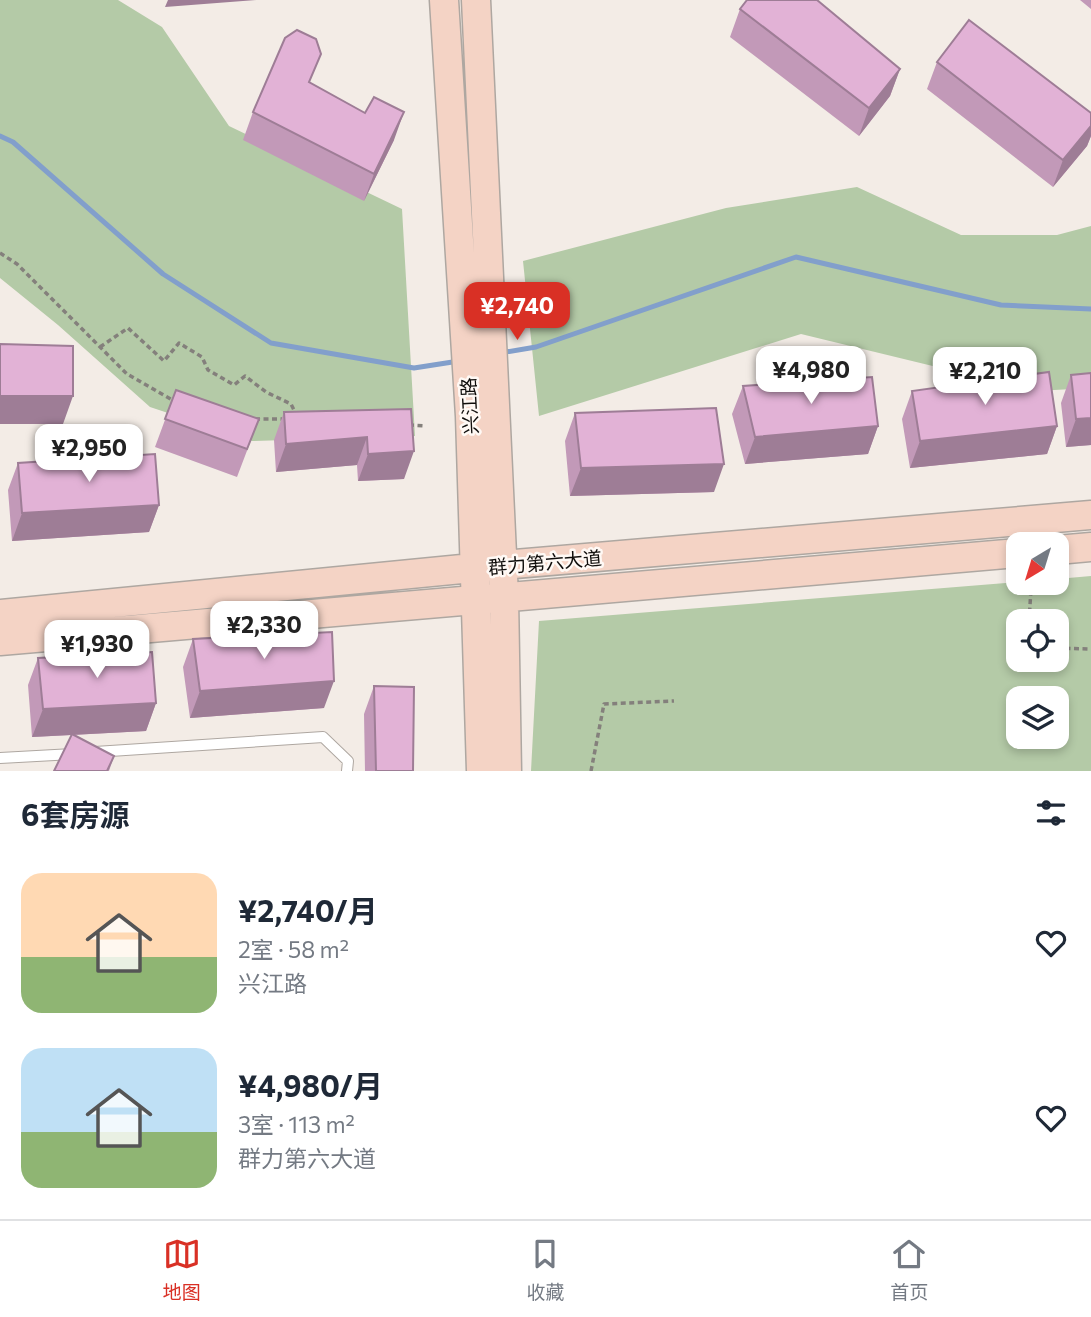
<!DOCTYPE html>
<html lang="zh">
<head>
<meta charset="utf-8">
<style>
  :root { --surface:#fff; --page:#f2f2f3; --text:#1f2937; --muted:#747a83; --line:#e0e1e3; --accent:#d93025 }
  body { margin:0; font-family:Commissioner,"Noto Sans SC",sans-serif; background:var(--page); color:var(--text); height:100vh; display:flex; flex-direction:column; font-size:26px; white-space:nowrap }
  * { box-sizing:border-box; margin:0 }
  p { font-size:23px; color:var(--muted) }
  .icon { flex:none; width:38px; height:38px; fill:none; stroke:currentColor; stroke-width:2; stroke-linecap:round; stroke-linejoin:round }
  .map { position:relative; height:771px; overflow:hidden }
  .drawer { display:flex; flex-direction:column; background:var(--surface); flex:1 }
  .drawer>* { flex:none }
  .needle { width:46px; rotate:218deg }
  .controls { position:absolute; left:1006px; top:532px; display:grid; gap:14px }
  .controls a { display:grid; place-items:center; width:63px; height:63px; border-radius:14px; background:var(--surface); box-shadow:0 4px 10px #0003; font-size:35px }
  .price { position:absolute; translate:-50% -60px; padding:0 16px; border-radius:14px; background:#fff; color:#222; font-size:23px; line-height:46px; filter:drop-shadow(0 2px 4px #0008) }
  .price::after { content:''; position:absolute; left:50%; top:42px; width:21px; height:16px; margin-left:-10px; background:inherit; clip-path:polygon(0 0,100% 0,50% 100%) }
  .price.on { background:var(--accent); color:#fff }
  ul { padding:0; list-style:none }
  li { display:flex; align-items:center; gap:21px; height:175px; padding:0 21px }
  li span { display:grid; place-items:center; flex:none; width:196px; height:140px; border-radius:21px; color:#555 }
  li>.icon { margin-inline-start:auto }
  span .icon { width:84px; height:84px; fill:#fffc; stroke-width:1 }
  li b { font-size:30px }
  h2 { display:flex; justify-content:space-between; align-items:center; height:84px; padding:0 21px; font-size:30px }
  .dock { display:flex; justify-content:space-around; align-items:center; height:98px; border-top:2px solid var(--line); background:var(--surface); font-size:19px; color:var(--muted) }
  .dock a { display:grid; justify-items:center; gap:4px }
  .dock .on { color:var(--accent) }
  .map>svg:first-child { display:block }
  .green { fill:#b4caa7; fill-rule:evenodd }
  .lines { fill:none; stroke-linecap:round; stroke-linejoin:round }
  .stream { stroke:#829fcb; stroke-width:5 }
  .service-casing { stroke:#aea7a1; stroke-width:12 }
  .secondary-casing { stroke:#aea7a1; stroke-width:31 }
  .path { stroke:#84807c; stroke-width:3.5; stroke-dasharray:5 3.5; stroke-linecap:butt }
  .service { stroke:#fff; stroke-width:10 }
  .secondary { stroke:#f4d3c5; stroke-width:28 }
  .wall { fill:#c299b8 }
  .shaded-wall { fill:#9e7d96 }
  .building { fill:#e2b2d6; stroke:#9e7d96; stroke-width:2 }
  .labels { text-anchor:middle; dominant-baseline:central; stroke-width:5; stroke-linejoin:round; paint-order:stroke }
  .street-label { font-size:19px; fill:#100e0c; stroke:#fff9f5 }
</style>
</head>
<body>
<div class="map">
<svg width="1091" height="771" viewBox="0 0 1091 771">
  <rect width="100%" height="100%" fill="#f3ece6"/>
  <path class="green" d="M0,0H118L162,27L229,126L402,209L415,436L252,441L150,407L58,325L0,278Z
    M857,187L961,235H1057L1091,226V388L1036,391L801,334L539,416L523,261L726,208Z
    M1091,576V771H531L539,621L1018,582L1057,583V579ZM1057,621V660H1018V621ZM1057,698V737H1018V698Z"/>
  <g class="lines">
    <path class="stream" d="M0,136L13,142L163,274L271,343L414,368L459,361
      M500,353L536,347L796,257L1001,305L1091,309"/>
    <g class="service-casing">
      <path id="service" d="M95,752L323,737L348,761L347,771
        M0,758L73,754"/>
    </g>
    <g class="secondary-casing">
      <path id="secondary" d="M444,0L470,416L481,771
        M476,0L504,597L507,771
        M1057,550L1091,547
        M0,614L503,565L1091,515
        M0,641L1018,553"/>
    </g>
    <path class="path" d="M0,253L17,264L127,374L176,402
      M100,347L128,328L164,361L179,343L202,357L208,370L234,385L245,376L266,392L291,404L296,414
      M255,419H286
      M409,425L425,426
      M1029,621L1031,589
      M1018,632L1012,638L1018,642
      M1057,648L1091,649
      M591,771L604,704L674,701"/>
    <use href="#service" class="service"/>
    <use href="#secondary" class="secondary"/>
  </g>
  <path class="wall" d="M1080,0H1091V9Z
    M740,9L900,69L890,96L859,136L730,37Z
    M937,62L1091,113V136L1087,146L1053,187L927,89Z
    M310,83L394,140L364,201L243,140L253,112Z
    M1091,373V445L1066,447L1061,403L1071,375Z
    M743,386L878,426L868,454L745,464L732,414Z
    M176,390L259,419L237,477L155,447Z
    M912,391L1057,426L1047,454L910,468L902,419Z
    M411,409L404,479L358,481L357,465L276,472L274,440L284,412Z
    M575,413L714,492L570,496L565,441Z
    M18,463L159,505L149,532L12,541L8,490Z
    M193,639L324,708L190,718L183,667Z
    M38,658L156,703L146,731L72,735L114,756L109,771H54L72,735L32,737L28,685Z
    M374,686L413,771H365L364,714Z"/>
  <path class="shaded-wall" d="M168,0H256L165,7Z
    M900,69L890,96L859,136L869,108Z
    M404,112L394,140L364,201L374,174Z
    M1091,126V136L1087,146L1053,187L1063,160Z
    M0,396H73L63,424H0Z
    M1091,418V445L1066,447L1076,419Z
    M878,426L868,454L745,464L755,437Z
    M1057,426L1047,454L910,468L920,441Z
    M367,437L357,465L276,472L286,444Z
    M414,451L404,479L358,481L368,454Z
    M724,464L714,492L570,496L581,468Z
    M159,505L149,532L12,541L22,513Z
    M334,681L324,708L190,718L200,691Z
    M156,703L146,731L32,737L43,709Z"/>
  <path class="building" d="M747,0H817L900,69L869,108L740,9Z
    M969,20L1091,113V126L1063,160L937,62Z
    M297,30L316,39L321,54L309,82L365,113L374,97L404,112L374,174L253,112L285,38Z
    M0,344L73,346V396H0Z
    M1049,372L1057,426L920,441L912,391Z
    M1091,373V418L1076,419L1071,375Z
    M872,377L878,426L755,437L743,386Z
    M176,390L259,419L247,449L165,419Z
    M716,408L724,464L581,468L575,413Z
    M411,409L414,451L368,454L367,437L286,444L284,412Z
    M155,454L159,505L22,513L18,463Z
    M332,632L334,681L200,691L193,639Z
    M152,652L156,703L43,709L38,658Z
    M374,686L414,687L413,771H376Z
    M72,734L114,756L107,771H54Z"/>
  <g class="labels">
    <g class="street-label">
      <text transform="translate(469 406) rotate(-93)">兴江路</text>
      <text transform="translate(545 562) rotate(-5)">群力第六大道</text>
    </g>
  </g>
</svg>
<div class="controls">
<a><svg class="needle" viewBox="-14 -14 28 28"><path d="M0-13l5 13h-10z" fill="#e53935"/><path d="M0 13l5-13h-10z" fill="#747a83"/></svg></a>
<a><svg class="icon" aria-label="locate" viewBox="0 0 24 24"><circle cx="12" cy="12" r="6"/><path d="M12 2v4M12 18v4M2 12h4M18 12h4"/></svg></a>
<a><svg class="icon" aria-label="layers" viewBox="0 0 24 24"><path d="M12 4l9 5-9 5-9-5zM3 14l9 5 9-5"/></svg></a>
</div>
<b class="price on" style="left:517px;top:342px">¥2,740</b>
<b class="price" style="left:811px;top:406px">¥4,980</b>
<b class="price" style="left:985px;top:407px">¥2,210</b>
<b class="price" style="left:89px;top:484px">¥2,950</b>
<b class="price" style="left:264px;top:661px">¥2,330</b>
<b class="price" style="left:97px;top:680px">¥1,930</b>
</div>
<section class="drawer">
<h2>6套房源<svg class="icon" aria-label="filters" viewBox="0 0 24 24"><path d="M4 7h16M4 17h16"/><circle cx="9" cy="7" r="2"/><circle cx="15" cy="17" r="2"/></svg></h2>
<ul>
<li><span style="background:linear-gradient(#ffd9b3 60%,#8fb573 0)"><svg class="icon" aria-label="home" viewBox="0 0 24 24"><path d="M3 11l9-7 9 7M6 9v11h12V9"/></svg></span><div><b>¥2,740/月</b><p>2室 · 58 m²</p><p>兴江路</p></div><svg class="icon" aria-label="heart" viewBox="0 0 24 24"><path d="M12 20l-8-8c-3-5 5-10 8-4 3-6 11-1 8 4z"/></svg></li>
<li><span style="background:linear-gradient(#bfe0f5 60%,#8fb573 0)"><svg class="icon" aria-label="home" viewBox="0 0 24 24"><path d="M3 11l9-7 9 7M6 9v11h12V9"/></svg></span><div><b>¥4,980/月</b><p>3室 · 113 m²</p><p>群力第六大道</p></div><svg class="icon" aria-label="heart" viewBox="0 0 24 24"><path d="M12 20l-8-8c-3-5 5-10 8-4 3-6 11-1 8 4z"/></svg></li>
</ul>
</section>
<nav class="dock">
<a class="on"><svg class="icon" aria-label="map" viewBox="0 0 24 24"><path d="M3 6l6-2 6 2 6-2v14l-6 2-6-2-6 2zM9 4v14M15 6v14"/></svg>地图</a>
<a><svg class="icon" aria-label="saved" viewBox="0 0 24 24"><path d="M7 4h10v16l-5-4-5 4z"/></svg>收藏</a>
<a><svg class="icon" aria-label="home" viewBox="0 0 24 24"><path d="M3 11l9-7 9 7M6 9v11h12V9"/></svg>首页</a>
</nav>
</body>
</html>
